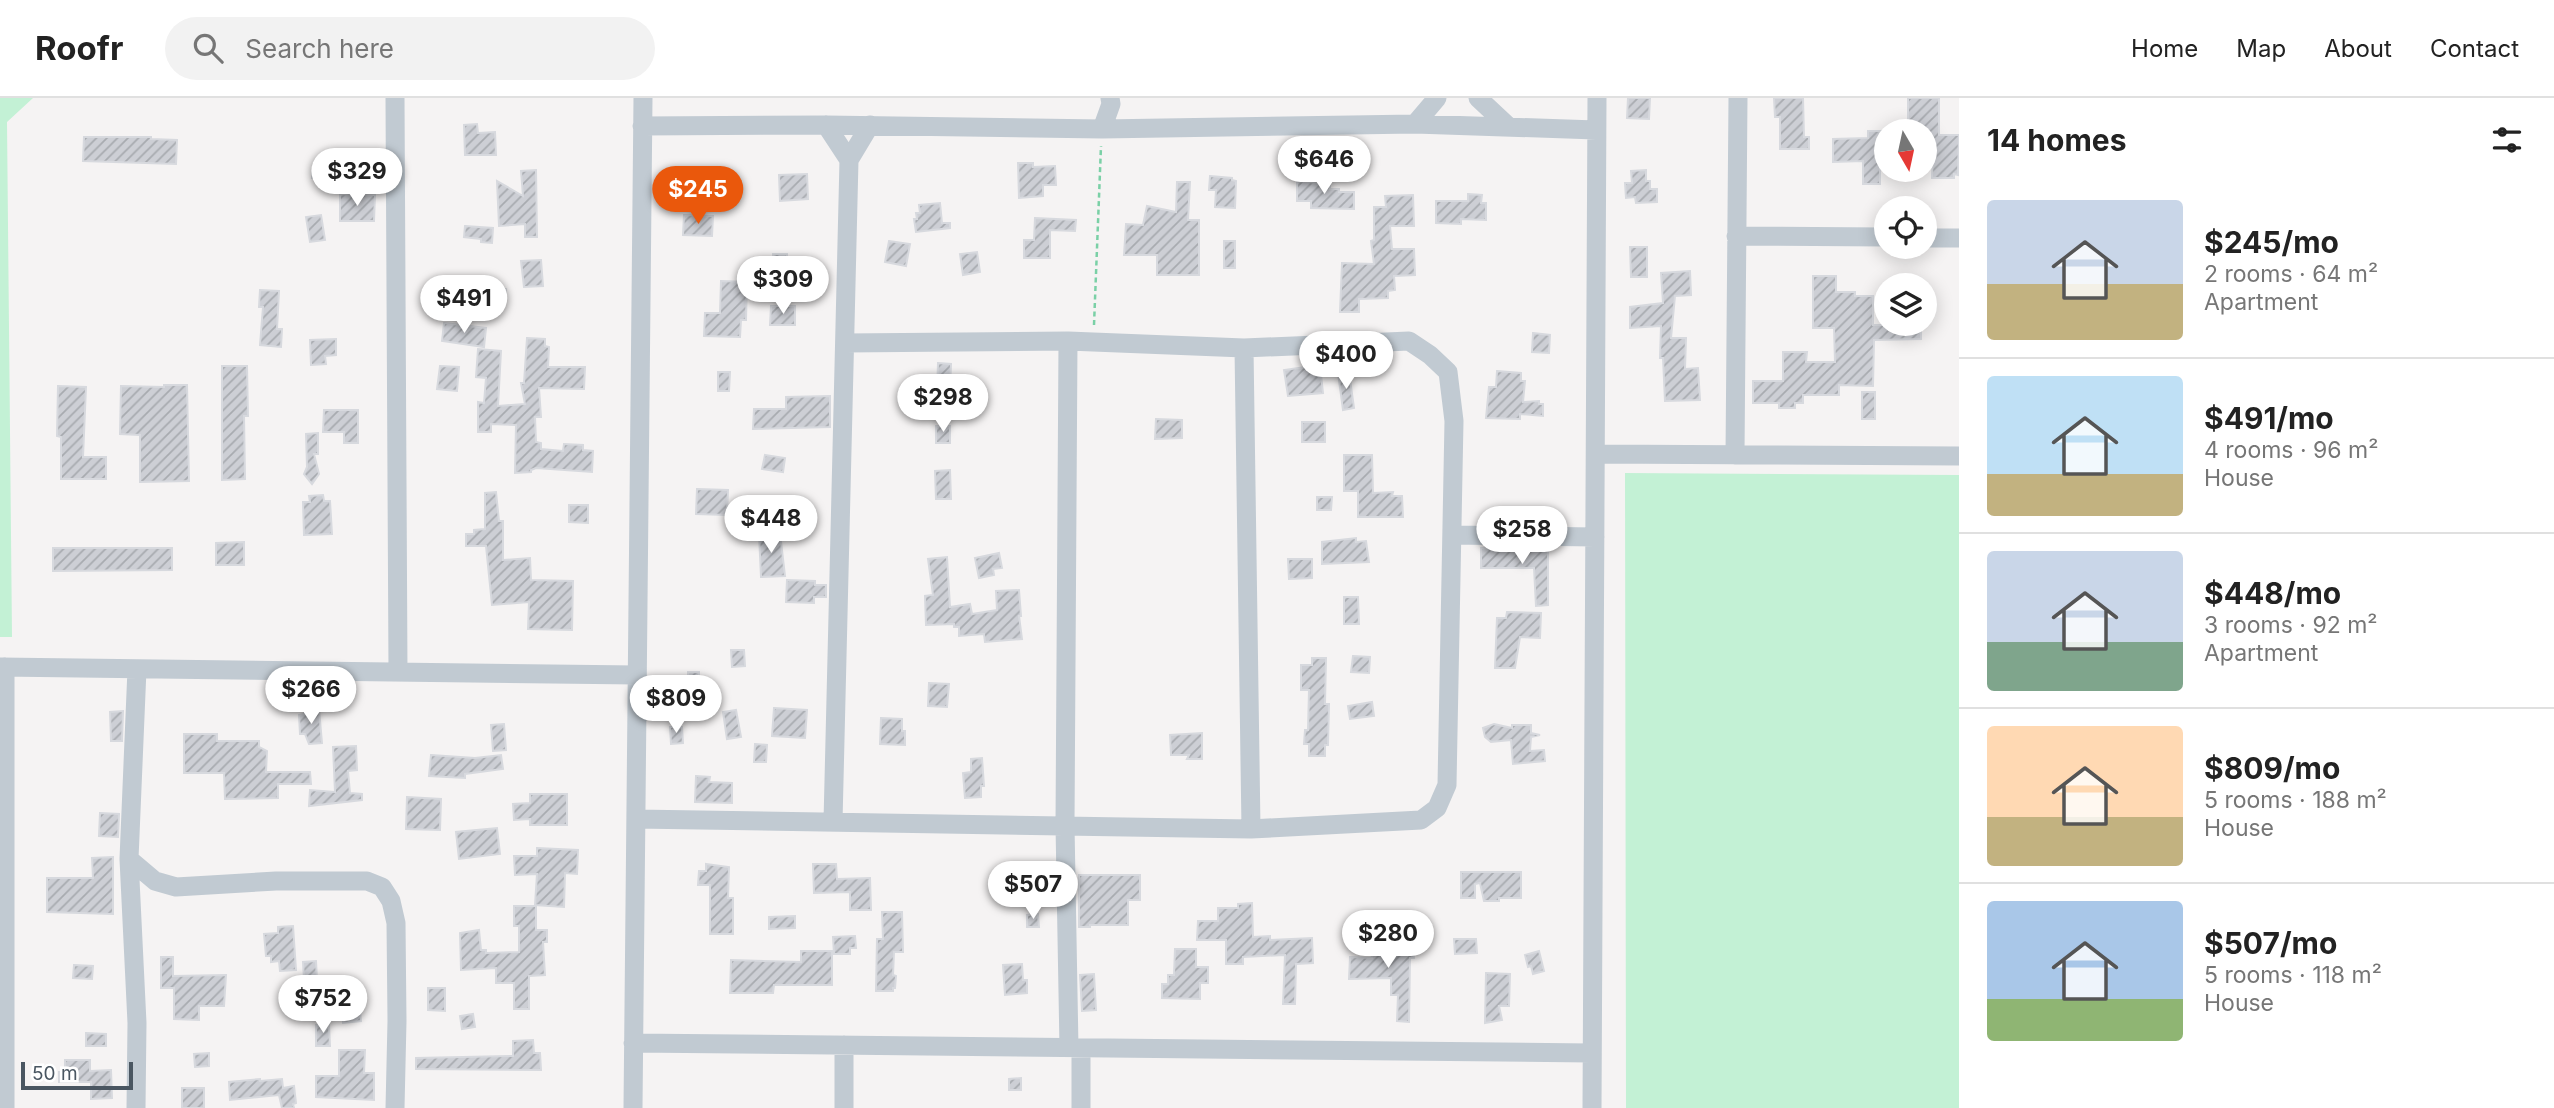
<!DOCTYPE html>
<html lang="en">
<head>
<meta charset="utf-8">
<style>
  :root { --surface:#fff; --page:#f2f2f2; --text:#222; --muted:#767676; --line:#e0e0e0; --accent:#ea580c }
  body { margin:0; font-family:Inter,sans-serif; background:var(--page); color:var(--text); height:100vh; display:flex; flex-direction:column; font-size:26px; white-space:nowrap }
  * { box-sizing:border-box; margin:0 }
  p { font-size:23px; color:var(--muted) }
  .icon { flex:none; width:38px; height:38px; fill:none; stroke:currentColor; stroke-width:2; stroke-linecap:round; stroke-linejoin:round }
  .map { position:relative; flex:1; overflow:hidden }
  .drawer { display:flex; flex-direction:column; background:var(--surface); width:595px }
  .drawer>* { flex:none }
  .needle { width:46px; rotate:171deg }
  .fabs { position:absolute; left:1874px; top:21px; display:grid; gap:14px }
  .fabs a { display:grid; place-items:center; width:63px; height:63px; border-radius:50%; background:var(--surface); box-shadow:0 4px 18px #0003; font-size:35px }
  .scale { position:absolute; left:21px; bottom:18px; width:112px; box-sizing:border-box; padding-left:7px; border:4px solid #4a5661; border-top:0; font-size:19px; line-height:24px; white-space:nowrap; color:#4a5661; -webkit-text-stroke:5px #fff; paint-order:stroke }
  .price { position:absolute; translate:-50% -60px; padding:0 16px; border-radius:24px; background:#fff; color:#222; font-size:23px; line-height:46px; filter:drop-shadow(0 2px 4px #0008) }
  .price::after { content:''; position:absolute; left:50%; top:42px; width:21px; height:16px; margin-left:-10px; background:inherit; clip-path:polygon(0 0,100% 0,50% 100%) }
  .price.selected { background:var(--accent); color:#fff }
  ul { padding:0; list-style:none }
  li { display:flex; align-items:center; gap:21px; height:175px; padding:0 28px }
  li+li { border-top:2px solid var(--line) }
  li span { display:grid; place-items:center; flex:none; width:196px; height:140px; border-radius:7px; color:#555 }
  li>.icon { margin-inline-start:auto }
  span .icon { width:84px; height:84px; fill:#fffc; stroke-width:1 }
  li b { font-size:30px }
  h2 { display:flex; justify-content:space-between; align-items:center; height:84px; padding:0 28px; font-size:30px }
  header { display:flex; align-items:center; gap:42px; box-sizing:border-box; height:98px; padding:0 35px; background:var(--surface); border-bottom:2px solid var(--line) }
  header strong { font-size:33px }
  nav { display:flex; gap:38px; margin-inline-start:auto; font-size:24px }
  .search { width:490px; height:63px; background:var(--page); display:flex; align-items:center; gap:18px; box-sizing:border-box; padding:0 24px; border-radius:38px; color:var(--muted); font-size:26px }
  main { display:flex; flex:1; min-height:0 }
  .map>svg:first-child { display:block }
  .green { fill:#c3f1d5 }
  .building { fill:url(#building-hatch); stroke:#d7d9de; stroke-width:2 }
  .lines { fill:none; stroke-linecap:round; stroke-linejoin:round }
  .path { stroke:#7ad0a6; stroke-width:2.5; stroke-dasharray:5 3.5; stroke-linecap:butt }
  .minor { stroke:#c1cad2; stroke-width:19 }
</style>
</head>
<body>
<header>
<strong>Roofr</strong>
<div class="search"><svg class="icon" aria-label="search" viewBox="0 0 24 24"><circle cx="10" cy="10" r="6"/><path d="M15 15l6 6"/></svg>Search here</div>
<nav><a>Home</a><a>Map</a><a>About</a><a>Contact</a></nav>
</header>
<main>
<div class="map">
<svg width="1959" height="1010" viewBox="0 0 1959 1010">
  <defs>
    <pattern id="building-hatch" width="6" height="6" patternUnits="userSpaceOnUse" patternTransform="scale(1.75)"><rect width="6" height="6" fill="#cdcfd5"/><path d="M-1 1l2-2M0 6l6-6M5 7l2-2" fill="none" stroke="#a8abb0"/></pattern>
  </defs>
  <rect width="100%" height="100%" fill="#f5f3f3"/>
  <path class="green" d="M0,0H33L7,24L12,539H0Z
    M1625,375L1959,377V1010H1626Z"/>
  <path class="building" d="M1628,0H1650L1649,21L1627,20Z
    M1774,0H1803L1804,39H1809V51H1780V19H1775Z
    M1908,0H1939V37H1959L1958,77L1954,76V80H1932L1933,48H1925V33H1908Z
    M477,26L478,35L495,34L496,57H465L464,27Z
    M1868,33H1886V59H1880V86H1863V63L1833,64V41L1868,40Z
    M84,39H151V41L177,42L176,66L83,63Z
    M1018,65H1033V69L1055,68L1056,87H1043V98L1019,100Z
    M313,68L325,69V80H312Z
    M536,72L537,139H525V126L499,128L497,83L523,98L521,73Z
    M1646,72V83H1650V91H1657V104L1636,105L1635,99L1626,100L1625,85H1632L1631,73Z
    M807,76L808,101L780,103L779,77Z
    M1210,78L1232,80V82L1236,83L1235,110L1215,109L1216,92H1209Z
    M1297,83L1330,86V91H1339V94H1354V111L1311,110V103H1297Z
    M1177,84H1190L1188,122H1199V177H1157V157H1124L1126,126L1143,127L1147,108L1176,114Z
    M340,96L375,97L374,123H340Z
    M1468,96L1482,97L1481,105H1486V122L1461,121V126L1436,125V103H1468Z
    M1413,97L1414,128H1390L1392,151H1414L1415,177L1394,178L1395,192L1388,193V200L1359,201V214H1340L1342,165L1374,166L1371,143L1374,142V109H1386L1385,98Z
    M940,105L942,125H950V130L916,134L914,121H917L916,115H920L919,107Z
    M321,117L325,142L310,144L306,119Z
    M684,117L713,118L712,138L683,137Z
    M1035,120L1076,122L1075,133L1050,132V160H1024V142H1034Z
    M465,128L493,130L492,145L481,144V141L464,139Z
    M889,143L910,146L906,168L885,164Z
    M1224,143H1235V170H1224Z
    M1630,149H1647V179H1631Z
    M977,154L980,174L963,177L960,156Z
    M773,156H787V168L774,170Z
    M541,162L543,188L524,189L521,163Z
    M1690,173L1691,197L1675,198L1671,240H1686L1685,271L1698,270L1700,302L1665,303L1663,260H1660L1661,228L1630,230V209L1663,205L1661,175Z
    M1813,178H1836V194H1855V198H1873V227H1921V241L1874,242L1873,288L1839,287V297H1803V305H1795V310H1779V305H1753V283H1783V254H1807L1806,264H1835L1834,230H1813Z
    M721,183L747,184L746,222H741L740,239L704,238L705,215H720Z
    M484,188L506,191L504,208L482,205Z
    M260,192L279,193L277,231H282L281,249L260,247L263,209H259Z
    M771,208H795V227H770Z
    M444,225L486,230L484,249L442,243Z
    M1533,235L1550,237L1549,255L1532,254Z
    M527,240L545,241V248L549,249L548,269H585L584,291L539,290L541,319H535L536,344L541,345V351L563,353L564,346L583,347V352L593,353L592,374L536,370L531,372V374L515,375L516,327L491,326V334H478V304L484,305L486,280L476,279L478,251L501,253L498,308L525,306L521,285H524Z
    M336,241V257L325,258L326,266L311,267L310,242Z
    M938,265L951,266L950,292H937Z
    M1320,267L1323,295L1288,298L1284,272Z
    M222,268H247L248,318H244L245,381L222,382Z
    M440,268L459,269L457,293L437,291Z
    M1497,273L1521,275V283H1525L1523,304L1539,303V306H1543V318L1520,316V321L1486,320L1489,289H1496Z
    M718,274H730L729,293H718Z
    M1349,274L1354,310L1343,312L1338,275Z
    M164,287H187L189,383L140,384V337L120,336L121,288L164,289Z
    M58,288L86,289L83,359H106V381H61V339L57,338Z
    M1862,294H1875V321H1862Z
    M830,298V329L753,331L754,311H786V299Z
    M324,312H358V345H344V334H323Z
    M1156,321L1182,322V340L1155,341Z
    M1302,324H1325V344H1302Z
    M936,328H950V345H936Z
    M318,335V356H314L319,376L312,386L304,376L307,369L306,336Z
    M765,357L785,360L783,374L762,371Z
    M1344,357H1372L1373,395L1393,394L1392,398H1402L1403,419H1358V393H1344Z
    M950,372L951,401H936L935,373Z
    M697,391L728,392L727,417L696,416Z
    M496,394L499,423H503V462L530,460L531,482L573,483L572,532L528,531L529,504L492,507L486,448H466V436H474V432L485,431V395Z
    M323,397L324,403H330L332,436L304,437L303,404H310L309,398Z
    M1317,399H1332L1331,412H1317Z
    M569,407H588V425L569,424Z
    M1508,419V426L1489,425V420Z
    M780,435L785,478L761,479L759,436Z
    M1356,440V444L1366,443L1369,464L1322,466V444Z
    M244,444V467H216V445Z
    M53,450H172V472L53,473Z
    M1481,450L1548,451V507L1536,508L1534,470H1481Z
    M999,455L1002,470L993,471L994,477L979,480L975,460Z
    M947,459L950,509L970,506L972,516L997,512L996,493L1019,492L1021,518H1019L1022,541L985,544L984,536L959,538V529H954V526L926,527L925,498L933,497L928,461Z
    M1288,461H1312V480L1289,481Z
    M787,482L815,483V487H826V499H814V505L786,504Z
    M1344,499H1358L1359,526H1344Z
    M1507,514L1541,515L1540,540L1520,539L1515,570H1495L1497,520H1506Z
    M731,552H744L745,568L732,569Z
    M1353,558L1370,559L1369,575L1351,574Z
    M1312,560H1326L1325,606H1329L1328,647H1325V658H1309V646H1304L1305,632H1308L1309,592H1301V567H1312Z
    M688,574H699V598H688Z
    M929,585L949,586L947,609L928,608Z
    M1372,604L1374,618L1350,621L1348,608Z
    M774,610L807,612L805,640L772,638Z
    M319,611L322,645L309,646L305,636H300L299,617L304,616V612Z
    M736,612L741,639L727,641L723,614Z
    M123,613L122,643H111L110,614Z
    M881,620L902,621V633H905V647L880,646Z
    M504,626L506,652L493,653L491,627Z
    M1494,626L1512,630V627H1531V635L1540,637L1531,639L1530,653L1544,652L1545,663L1513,666L1511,642L1491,644L1485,639L1483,630Z
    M670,629H682L683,645L671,646Z
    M1202,635V661H1187L1189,657H1171L1170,637Z
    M184,636H217V643H259V649L267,653L266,674H310L311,686H278V700L225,701L224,675H184Z
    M755,646L767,647L766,664H754Z
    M356,648L357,672L348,673L350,695L362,696V702L309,708L310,692L335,694L333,649Z
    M431,657L475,660L501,657L503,671L465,676V680L429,678Z
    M982,660L984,688H981V699L965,700L963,675L971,674V661Z
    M696,678L710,679L709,684L732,685V705L695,704Z
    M530,696H567V727H530V721L514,722L513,706L530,705Z
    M407,699L441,701L440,732L406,731Z
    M100,715L119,716L118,739L99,738Z
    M497,730L500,756L459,761L456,734Z
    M537,750L578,752L577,776L565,775L564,809L535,807L537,776L515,777L514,758H537Z
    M113,759V816L47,814V780H93L92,760Z
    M706,766L729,769L728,800H733V836H710V787H698L699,773H706Z
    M813,766H836L837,781L870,780L871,812H850V794L814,795Z
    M1461,774H1521V800H1499V803H1484L1480,785L1475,786V800H1461Z
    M1079,777H1140V802H1128V827H1090V829H1079Z
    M1252,805L1253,839L1270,838V842L1312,840L1313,865L1296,866L1295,906H1283L1285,857L1243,859V866H1226V842H1197L1198,823H1218V810H1238V806Z
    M514,808H536V832H547V844H543L545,877L529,878V911H514V885H496V870L461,872L460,835L479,832L481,852H486V855L519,854V828H514Z
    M882,814H902L903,854H894L893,877L896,878L895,890H893V893H876L877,841H883Z
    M1038,816L1039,829H1027V817Z
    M795,818V830L769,831V819Z
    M293,828L296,872L280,873L279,863L271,864V858H266L264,836L278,835V829Z
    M855,838L856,850H850V856H834L833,839Z
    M1394,838L1396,848L1412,845L1414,860H1410L1409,924L1397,923L1398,897H1391V880L1349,881L1350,859L1372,860L1369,841Z
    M1454,841H1476L1477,855L1455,856Z
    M1175,851H1196V869H1208V885H1200V901L1162,900V886H1168V877H1174Z
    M801,853H832V887H774L773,895H730L731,862L801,864Z
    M1539,853L1544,873L1533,876L1531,868L1528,869L1525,857Z
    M161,859H173V878L226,877L224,908H199V922L174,921V890H161Z
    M316,863L317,882H304L303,864Z
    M1022,866L1023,882H1027V895L1005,897L1003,867Z
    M74,867L93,868L92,881L73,880Z
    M1486,875L1510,876L1509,908H1499L1502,922L1485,925Z
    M1094,876L1096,912L1082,913L1080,877Z
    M428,890H445V913L428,912Z
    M359,903L361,923L343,925L341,905Z
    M473,916L475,929L462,931L460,918Z
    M329,926L330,948H316V927Z
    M86,935L106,936V948H86Z
    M533,942L534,955H540L541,972L416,971V960L513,958V943Z
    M339,952H365L364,975H374V1002L316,999V978H339Z
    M209,955V968L195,969L194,956Z
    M65,962H90V973L111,972L112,1000L91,1001V984H59V974H65Z
    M1021,980V992H1009V981Z
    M260,981V983L282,981L283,990L294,988L296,1005L293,1006L294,1010H282L279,997L230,1002L229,984Z
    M182,990H204V1010H182Z"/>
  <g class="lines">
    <path class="path" d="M1094,227L1101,48"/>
    <path class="minor" d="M395,0L398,574
      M1478,0L1509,29
      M1415,26L1437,0
      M826,27L849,62
      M642,28L826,27L1102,31L1415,26L1596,32
      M1102,31L1111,6L1110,0
      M1736,138L1886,139
      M1925,140H1959
      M1068,243L1065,727L1069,950
      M1244,250L1251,731
      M1596,356L1959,358
      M1735,357L1738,0
      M1452,437L1595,439
      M0,569L637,577
      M636,721L1251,731L1421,722L1437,710L1447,687L1454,323L1448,274L1430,257L1409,243L1244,250L1068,243L845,245
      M833,724L849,62L870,27
      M129,761L155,783L176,789L276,783H367L382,789L391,803L396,825L397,923L395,1010
      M633,945L1591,955
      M1081,950V1010
      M5,1010V569
      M136,1010L137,925L129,761L137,571
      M633,1010L643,0
      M844,1010V947
      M1592,1010L1597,0"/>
  </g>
</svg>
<div class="fabs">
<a><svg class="needle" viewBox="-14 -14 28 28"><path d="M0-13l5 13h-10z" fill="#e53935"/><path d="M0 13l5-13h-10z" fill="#767676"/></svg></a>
<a><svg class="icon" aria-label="locate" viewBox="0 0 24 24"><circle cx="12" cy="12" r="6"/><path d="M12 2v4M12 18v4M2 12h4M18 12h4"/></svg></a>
<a><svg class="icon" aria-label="layers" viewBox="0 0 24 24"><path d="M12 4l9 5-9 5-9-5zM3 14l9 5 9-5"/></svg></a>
</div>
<div class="scale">50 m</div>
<b class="price" style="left:1324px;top:98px">$646</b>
<b class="price" style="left:357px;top:110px">$329</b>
<b class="price selected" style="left:698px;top:128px">$245</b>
<b class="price" style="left:783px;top:218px">$309</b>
<b class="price" style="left:464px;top:237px">$491</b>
<b class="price" style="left:1346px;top:293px">$400</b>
<b class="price" style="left:943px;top:336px">$298</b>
<b class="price" style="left:771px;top:457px">$448</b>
<b class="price" style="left:1522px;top:468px">$258</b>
<b class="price" style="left:311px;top:628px">$266</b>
<b class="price" style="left:676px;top:637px">$809</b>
<b class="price" style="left:1033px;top:823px">$507</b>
<b class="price" style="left:1388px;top:872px">$280</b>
<b class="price" style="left:323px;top:937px">$752</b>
</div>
<section class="drawer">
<h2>14 homes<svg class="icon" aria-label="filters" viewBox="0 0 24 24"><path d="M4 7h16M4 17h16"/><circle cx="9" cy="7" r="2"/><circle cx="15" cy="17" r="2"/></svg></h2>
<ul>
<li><span style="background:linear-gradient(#c9d6e8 60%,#c2b280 0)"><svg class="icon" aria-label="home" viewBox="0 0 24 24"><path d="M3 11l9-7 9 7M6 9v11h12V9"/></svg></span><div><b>$245/mo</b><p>2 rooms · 64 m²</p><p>Apartment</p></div></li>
<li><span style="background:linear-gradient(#bfe0f5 70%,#c2b280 0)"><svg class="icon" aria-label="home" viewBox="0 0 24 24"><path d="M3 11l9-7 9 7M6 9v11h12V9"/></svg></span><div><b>$491/mo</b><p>4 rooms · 96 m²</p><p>House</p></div></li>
<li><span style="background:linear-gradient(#c9d6e8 65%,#7fa58c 0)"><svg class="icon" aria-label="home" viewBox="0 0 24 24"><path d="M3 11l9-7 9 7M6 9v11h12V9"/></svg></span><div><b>$448/mo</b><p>3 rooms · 92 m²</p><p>Apartment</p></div></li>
<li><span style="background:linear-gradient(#ffd9b3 65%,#c2b280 0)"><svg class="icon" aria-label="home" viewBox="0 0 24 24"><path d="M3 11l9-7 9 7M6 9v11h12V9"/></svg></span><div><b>$809/mo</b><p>5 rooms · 188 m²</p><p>House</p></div></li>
<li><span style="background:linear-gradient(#a9c7e8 70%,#8fb573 0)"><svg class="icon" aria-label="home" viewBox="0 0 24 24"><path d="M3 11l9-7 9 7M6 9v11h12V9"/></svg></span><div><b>$507/mo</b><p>5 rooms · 118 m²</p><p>House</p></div></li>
</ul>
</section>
</main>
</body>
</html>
